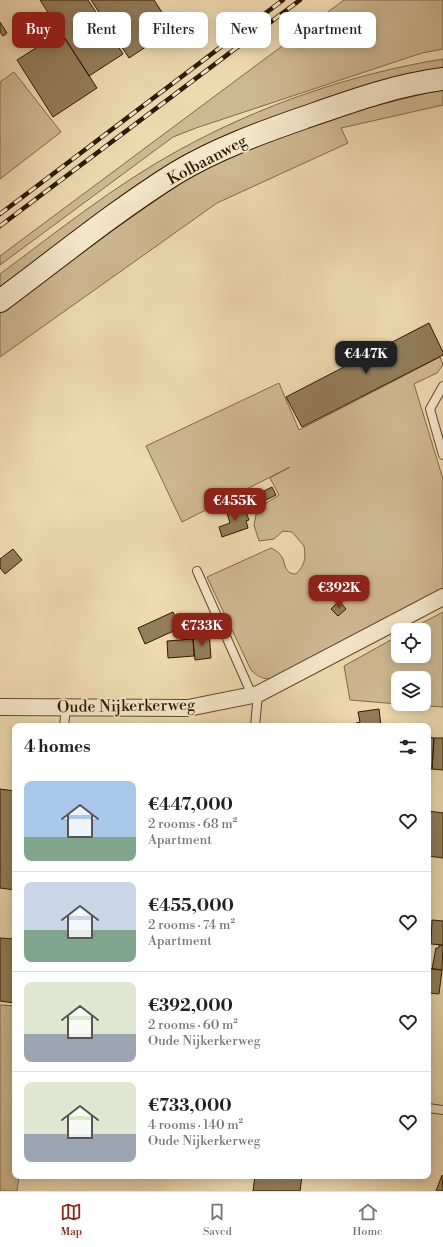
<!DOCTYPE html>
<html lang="en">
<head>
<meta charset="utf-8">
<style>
  :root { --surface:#fff; --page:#f2f2f2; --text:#202124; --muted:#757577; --line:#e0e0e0; --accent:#8f2418 }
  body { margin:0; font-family:"Libre Bodoni",serif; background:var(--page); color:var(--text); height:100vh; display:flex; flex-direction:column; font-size:15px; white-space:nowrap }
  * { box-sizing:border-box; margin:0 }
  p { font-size:13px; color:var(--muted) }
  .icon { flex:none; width:22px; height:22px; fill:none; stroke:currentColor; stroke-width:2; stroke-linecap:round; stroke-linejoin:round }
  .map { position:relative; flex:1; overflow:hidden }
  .side { position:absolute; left:12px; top:723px; width:419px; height:456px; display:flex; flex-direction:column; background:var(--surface); border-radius:8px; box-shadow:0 2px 10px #0003 }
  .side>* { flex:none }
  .banner { position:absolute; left:12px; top:12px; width:419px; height:36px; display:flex; gap:8px }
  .controls { position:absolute; left:391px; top:623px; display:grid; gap:8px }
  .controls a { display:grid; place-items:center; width:40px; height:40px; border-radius:8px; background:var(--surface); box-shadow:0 2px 10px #0003; font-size:20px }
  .price { position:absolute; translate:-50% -34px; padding:0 9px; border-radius:8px; background:var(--accent); color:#fff; font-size:13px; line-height:26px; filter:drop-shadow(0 1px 2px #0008) }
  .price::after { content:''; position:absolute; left:50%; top:24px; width:12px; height:9px; margin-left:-6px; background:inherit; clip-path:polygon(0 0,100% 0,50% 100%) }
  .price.on { background:#222; color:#fff }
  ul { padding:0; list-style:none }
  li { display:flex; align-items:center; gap:12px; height:100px; padding:0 12px }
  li+li { border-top:1px solid var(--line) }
  li span { display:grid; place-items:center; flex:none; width:112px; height:80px; border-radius:8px; color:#555 }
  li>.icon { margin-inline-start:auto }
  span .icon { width:48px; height:48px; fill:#fffc; stroke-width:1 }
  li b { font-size:17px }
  h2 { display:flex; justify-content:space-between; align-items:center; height:48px; padding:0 12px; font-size:17px }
  .chip { padding:0 14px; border-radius:8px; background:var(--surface); box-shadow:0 2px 10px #0003; font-size:14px; line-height:36px }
  .chip.on { background:var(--accent); color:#fff }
  .tabs { display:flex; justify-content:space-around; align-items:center; height:56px; border-top:1px solid var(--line); background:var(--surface); font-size:11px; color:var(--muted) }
  .tabs a { display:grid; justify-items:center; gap:2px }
  .tabs .on { color:var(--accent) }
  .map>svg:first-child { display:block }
  .green { fill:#ceb891; stroke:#7f6848 }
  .building { fill:#937d5b; stroke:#301900 }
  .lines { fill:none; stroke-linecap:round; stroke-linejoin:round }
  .lane-casing { stroke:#60492c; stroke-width:10 }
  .street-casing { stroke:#60492c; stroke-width:18 }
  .secondary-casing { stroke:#301900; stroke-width:24 }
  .lane { stroke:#f4e6cb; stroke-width:8 }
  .street { stroke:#f4e6cb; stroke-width:16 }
  .secondary { stroke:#f4e6cb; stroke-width:22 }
  .rail-casing { stroke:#301900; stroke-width:4.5 }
  .rail { stroke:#f4e6cb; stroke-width:3; stroke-dasharray:9; stroke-linecap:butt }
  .labels { text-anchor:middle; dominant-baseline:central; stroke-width:3.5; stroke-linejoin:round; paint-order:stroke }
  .street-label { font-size:16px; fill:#301900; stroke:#f4e6cb }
</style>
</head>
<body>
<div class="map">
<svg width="443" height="1191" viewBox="0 0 443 1191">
  <rect width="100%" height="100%" fill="#eed9af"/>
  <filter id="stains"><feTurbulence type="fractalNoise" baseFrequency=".005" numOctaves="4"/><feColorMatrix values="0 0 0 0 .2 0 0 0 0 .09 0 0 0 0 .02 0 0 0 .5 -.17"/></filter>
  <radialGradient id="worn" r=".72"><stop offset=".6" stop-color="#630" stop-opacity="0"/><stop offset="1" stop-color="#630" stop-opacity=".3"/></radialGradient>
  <path class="green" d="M344,0H443V49L422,53L196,128L173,137L0,265V256Z
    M443,59V70L306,106L0,290V274C58,231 115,185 179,150C261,105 351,74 443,59Z
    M14,72L61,132L0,179V82Z
    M443,89V105L341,128L348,143L217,203L0,357V313L80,253L181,183L208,168L245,151L339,115Z
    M440,357L443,365L437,373L414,384L443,479V590L271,679C262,679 257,676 251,670L207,577L271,548C275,550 280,553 282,557C286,564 284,574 296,574C305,565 306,558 304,546L292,532L283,531L274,539L259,541L254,525L257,509L279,495L270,478L290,467L182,522L146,446L279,383L299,430Z
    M443,612V707L399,704H424V678H398V704L350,700L344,666L398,636V656H424V630H409Z
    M0,1005L15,1006V1176H19L17,1191H0Z"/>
  <path class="building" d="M40,0H88L123,54L89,76Z
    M91,0H154L173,29L129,58Z
    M0,22L7,33L3,36L0,32Z
    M61,32L97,88L53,117L17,60Z
    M429,323L443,352V355L302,427L286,397Z
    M272,487L276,495L266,500L262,492Z
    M244,507L249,520L246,521L248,528L222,537L219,527L230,523L227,513Z
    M13,549L22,560L5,574L0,568V559Z
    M339,601L346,609L338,616L331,609Z
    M173,612L180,628L145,644L138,628Z
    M201,631H209L211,658L195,660L193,639L201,638Z
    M193,639L194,656L168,658L167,641Z
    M379,709L381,726H356V723L360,722L358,712Z
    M428,737L434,738L432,769H428Z
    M434,738H443V770L432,769Z
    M0,789L15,791V890L0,888Z
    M428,811L443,813V858L428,856Z
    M432,920L443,921V945L431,944Z
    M0,938L15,939V1003L0,1001Z
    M439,945L443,946L442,970L432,969L436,948H439Z
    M428,968L442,970L439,994L428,993Z
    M442,1175L443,1191H436Z
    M255,1176H302L300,1191H253Z"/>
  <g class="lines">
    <g class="lane-casing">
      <path id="lane" d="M443,386L430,409L443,455
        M197,571L252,695
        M64,726L66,708
        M255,726L258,694
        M428,1108L443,1110"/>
    </g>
    <g class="street-casing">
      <path id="street" d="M0,707L188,708L258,694L443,597"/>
    </g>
    <g class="secondary-casing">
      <path id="secondary" d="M0,301C58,258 115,211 176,173C216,149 260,133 303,118C349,102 395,85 443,79"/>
    </g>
    <use href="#lane" class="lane"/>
    <use href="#street" class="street"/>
    <use href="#secondary" class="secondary"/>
    <g class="rail-casing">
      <path id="rail" d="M0,214L283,0
        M0,226L300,0"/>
    </g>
    <use href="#rail" class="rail"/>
  </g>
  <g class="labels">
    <g class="street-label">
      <text transform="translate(207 160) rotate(-28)">Kolbaanweg</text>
      <text transform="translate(126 706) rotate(-1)">Oude Nijkerkerweg</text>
    </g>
  </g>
  <rect width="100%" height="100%" filter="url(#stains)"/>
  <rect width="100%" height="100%" fill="url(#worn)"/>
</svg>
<div class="controls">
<a><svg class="icon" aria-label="locate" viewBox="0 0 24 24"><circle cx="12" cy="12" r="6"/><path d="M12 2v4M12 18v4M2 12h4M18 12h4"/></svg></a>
<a><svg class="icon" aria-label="layers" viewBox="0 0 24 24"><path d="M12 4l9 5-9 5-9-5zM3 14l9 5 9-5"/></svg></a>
</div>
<b class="price on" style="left:366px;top:375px">€447K</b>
<b class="price" style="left:235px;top:522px">€455K</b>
<b class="price" style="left:339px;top:609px">€392K</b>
<b class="price" style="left:202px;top:647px">€733K</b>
<div class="banner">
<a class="chip on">Buy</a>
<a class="chip">Rent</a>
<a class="chip">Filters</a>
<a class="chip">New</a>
<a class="chip">Apartment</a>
</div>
<section class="side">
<h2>4 homes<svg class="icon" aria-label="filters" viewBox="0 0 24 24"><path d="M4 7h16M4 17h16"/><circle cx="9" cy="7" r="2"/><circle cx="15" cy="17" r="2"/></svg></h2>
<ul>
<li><span style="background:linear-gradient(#a9c7e8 70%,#7fa58c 0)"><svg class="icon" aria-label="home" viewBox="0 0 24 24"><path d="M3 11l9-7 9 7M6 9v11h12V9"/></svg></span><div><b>€447,000</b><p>2 rooms · 68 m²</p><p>Apartment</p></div><svg class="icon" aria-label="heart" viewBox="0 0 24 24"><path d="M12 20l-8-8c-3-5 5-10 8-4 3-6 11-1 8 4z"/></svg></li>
<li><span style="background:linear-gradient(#c9d6e8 60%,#7fa58c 0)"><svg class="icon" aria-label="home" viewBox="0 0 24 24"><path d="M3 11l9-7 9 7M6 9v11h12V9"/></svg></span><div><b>€455,000</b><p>2 rooms · 74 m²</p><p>Apartment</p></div><svg class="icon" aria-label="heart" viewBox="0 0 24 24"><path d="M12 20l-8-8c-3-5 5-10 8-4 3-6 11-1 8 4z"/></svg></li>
<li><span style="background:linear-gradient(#dfe7d0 65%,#9aa5b1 0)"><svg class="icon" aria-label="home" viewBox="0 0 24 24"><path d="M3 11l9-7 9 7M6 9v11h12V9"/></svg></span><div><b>€392,000</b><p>2 rooms · 60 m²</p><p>Oude Nijkerkerweg</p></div><svg class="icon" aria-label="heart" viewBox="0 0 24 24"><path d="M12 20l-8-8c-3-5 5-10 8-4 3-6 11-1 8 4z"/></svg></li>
<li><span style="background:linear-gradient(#dfe7d0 65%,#9aa5b1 0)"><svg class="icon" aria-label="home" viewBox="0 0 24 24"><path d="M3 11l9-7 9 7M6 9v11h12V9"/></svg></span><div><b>€733,000</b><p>4 rooms · 140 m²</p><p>Oude Nijkerkerweg</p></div><svg class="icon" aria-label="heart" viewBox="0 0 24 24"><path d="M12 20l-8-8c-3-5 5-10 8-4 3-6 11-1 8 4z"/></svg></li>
</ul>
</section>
</div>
<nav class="tabs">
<a class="on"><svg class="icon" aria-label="map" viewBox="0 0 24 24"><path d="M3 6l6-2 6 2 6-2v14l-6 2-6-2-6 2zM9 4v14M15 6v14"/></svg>Map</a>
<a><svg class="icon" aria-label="saved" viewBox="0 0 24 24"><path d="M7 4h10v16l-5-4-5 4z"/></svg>Saved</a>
<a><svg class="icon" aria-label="home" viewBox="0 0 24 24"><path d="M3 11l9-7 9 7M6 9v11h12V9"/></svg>Home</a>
</nav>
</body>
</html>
